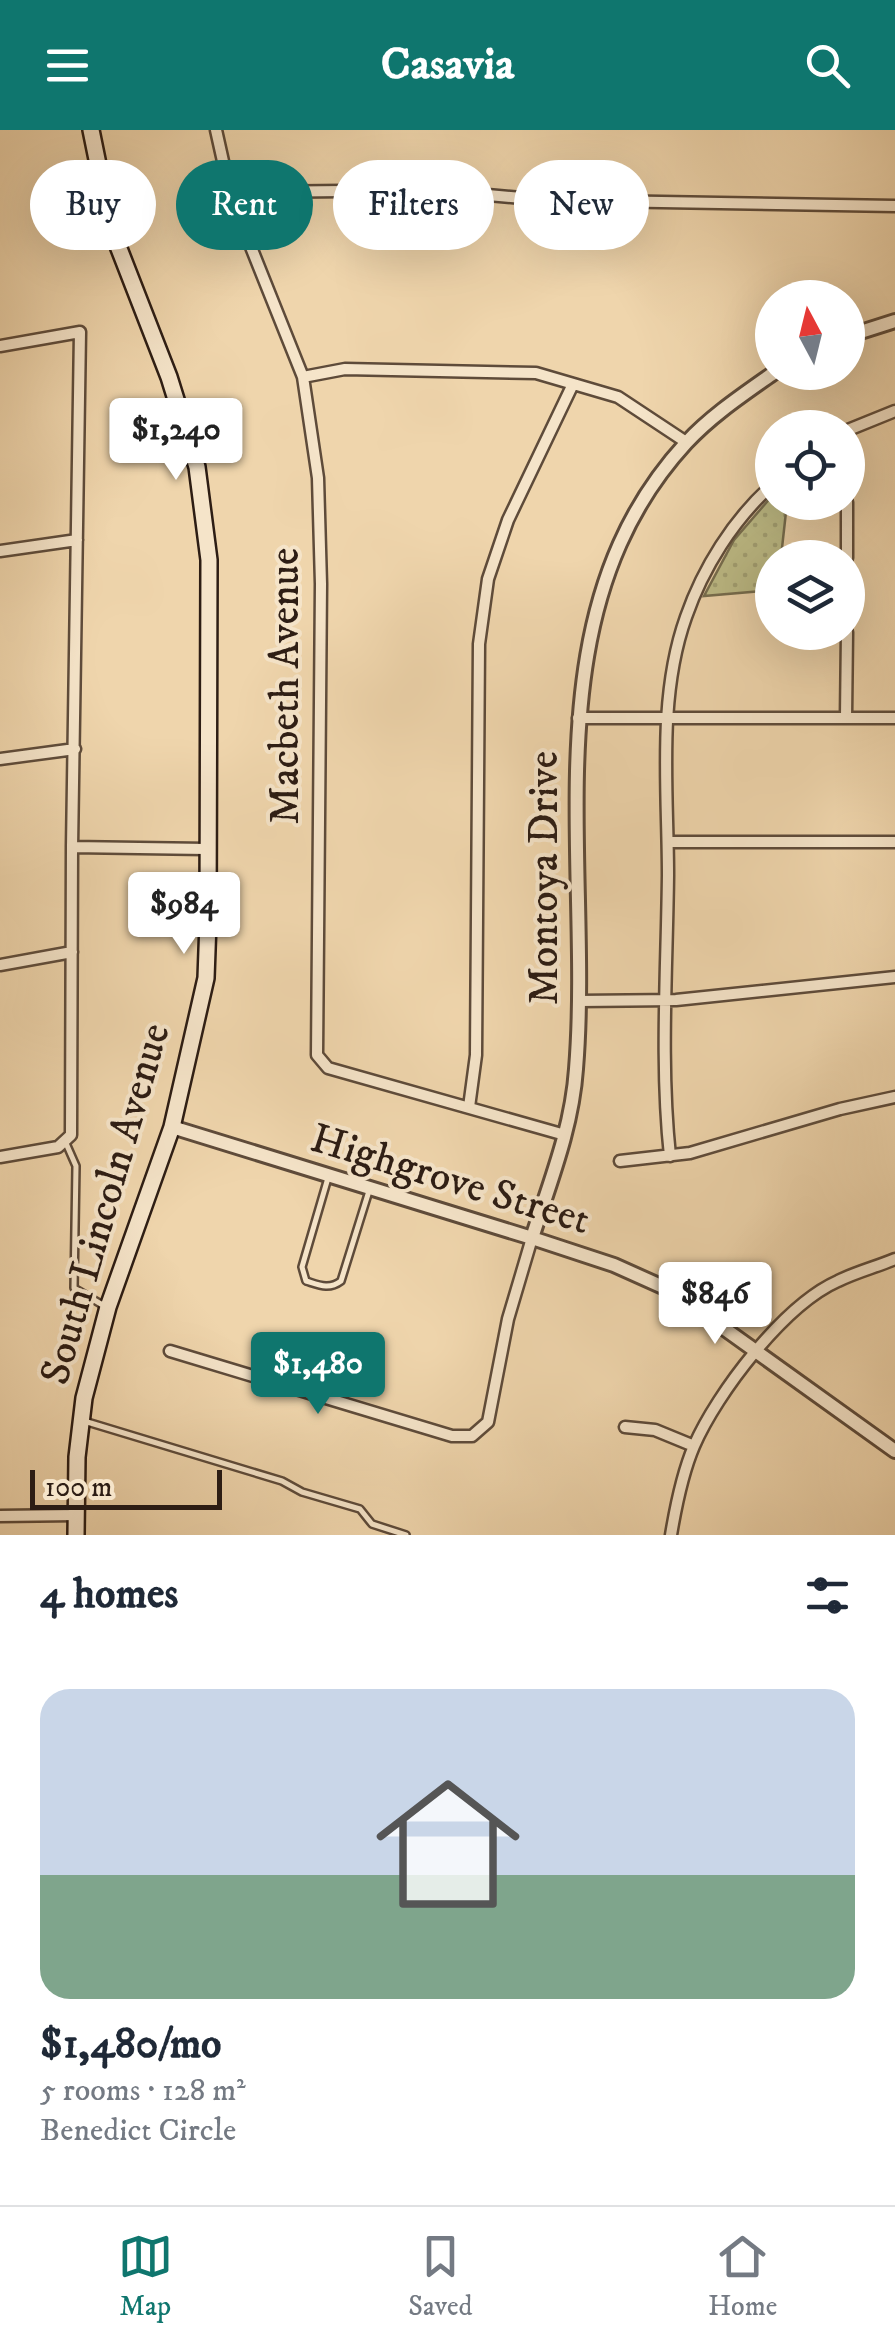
<!DOCTYPE html>
<html lang="en">
<head>
<meta charset="utf-8">
<style>
  :root { --surface:#fff; --page:#f6f6f7; --text:#1f2937; --muted:#747a83; --line:#e0e1e3; --accent:#0f766e }
  body { margin:0; font-family:"IM FELL DW Pica",serif; background:var(--page); color:var(--text); height:100vh; display:flex; flex-direction:column; font-size:38px; white-space:nowrap }
  * { box-sizing:border-box; margin:0 }
  p { font-size:32px; color:var(--muted) }
  .icon { flex:none; width:55px; height:55px; fill:none; stroke:currentColor; stroke-width:2; stroke-linecap:round; stroke-linejoin:round }
  .map { position:relative; height:1405px; overflow:hidden }
  .sheet { display:flex; flex-direction:column; background:var(--surface); flex:1 }
  .sheet>* { flex:none }
  .guide { position:absolute; left:30px; top:30px; width:835px; height:90px; display:flex; gap:20px }
  .needle { width:65px; rotate:353deg }
  .buttons { position:absolute; left:755px; top:150px; display:grid; gap:20px }
  .buttons a { display:grid; place-items:center; width:110px; height:110px; border-radius:50%; background:var(--surface); box-shadow:0 10px 40px #0002; font-size:50px }
  .scale { position:absolute; left:30px; bottom:25px; width:192px; box-sizing:border-box; padding-left:10px; border:5px solid #2d1d14; border-top:0; font-size:28px; line-height:35px; white-space:nowrap; color:#2d1d14; -webkit-text-stroke:8px #f5e4c9; paint-order:stroke }
  .price { position:absolute; translate:-50% -85px; padding:0 22px; border-radius:10px; background:#fff; color:#222; font-size:32px; line-height:65px; filter:drop-shadow(0 2px 5px #0008) }
  .price::after { content:''; position:absolute; left:50%; top:60px; width:30px; height:22px; margin-left:-15px; background:inherit; clip-path:polygon(0 0,100% 0,50% 100%) }
  .price.selected { background:var(--accent); color:#fff }
  ul { padding:0; list-style:none }
  li { display:grid; align-content:center; gap:20px; height:530px; padding:0 40px }
  li+li { border-top:2px solid var(--line) }
  li span { display:grid; place-items:center; height:310px; border-radius:30px; color:#555 }
  li>.icon { margin-inline-start:auto }
  span .icon { width:180px; height:180px; fill:#fffc; stroke-width:1 }
  li b { font-size:42px }
  h2 { display:flex; justify-content:space-between; align-items:center; height:120px; padding:0 40px; font-size:42px }
  .pill { padding:0 35px; border-radius:45px; background:var(--surface); box-shadow:0 10px 40px #0002; font-size:35px; line-height:90px }
  .pill.selected { background:var(--accent); color:#fff }
  header { display:flex; justify-content:space-between; align-items:center; height:130px; padding:0 40px; background:var(--accent); color:#fff; font-size:45px; font-weight:700 }
  .tabs { display:flex; justify-content:space-around; align-items:center; height:140px; border-top:2px solid var(--line); background:var(--surface); font-size:28px; color:var(--muted) }
  .tabs a { display:grid; justify-items:center; gap:5px }
  .tabs .selected { color:var(--accent) }
  .map>svg:first-child { display:block }
  .park { fill:url(#park-dots); stroke:#756c4e; stroke-width:2.5 }
  .lines { fill:none; stroke-linecap:round; stroke-linejoin:round }
  .service-casing { stroke:#5e4b3a; stroke-width:10 }
  .minor-casing { stroke:#5e4b3a; stroke-width:15 }
  .tertiary-casing { stroke:#5e4b3a; stroke-width:18 }
  .secondary-casing { stroke:#2d1d14; stroke-width:20 }
  .service { stroke:#f5e4c9; stroke-width:5 }
  .minor { stroke:#f5e4c9; stroke-width:10 }
  .tertiary { stroke:#f5e4c9; stroke-width:12 }
  .secondary { stroke:#f5e4c9; stroke-width:15 }
  .labels { text-anchor:middle; dominant-baseline:central; stroke-width:8; stroke-linejoin:round; paint-order:stroke }
  .street-label { font-size:42px; fill:#2d1d14; stroke:#f5e4c9 }
</style>
</head>
<body>
<header><svg class="icon" aria-label="menu" viewBox="0 0 24 24"><path d="M4 6h16M4 12h16M4 18h16"/></svg>Casavia<svg class="icon" aria-label="search" viewBox="0 0 24 24"><circle cx="10" cy="10" r="6"/><path d="M15 15l6 6"/></svg></header>
<div class="map">
<svg width="895" height="1405" viewBox="0 0 895 1405">
  <defs>
    <pattern id="park-dots" width="8" height="8" patternUnits="userSpaceOnUse" patternTransform="scale(2.5)"><rect width="8" height="8" fill="#bdbc87"/><path d="M2 2h.1M6 6h.1" fill="none" stroke="#a3a174" stroke-width="1.8" stroke-linecap="round"/></pattern>
  </defs>
  <rect width="100%" height="100%" fill="#efd5ac"/>
  <filter id="stains"><feTurbulence type="fractalNoise" baseFrequency=".002" numOctaves="4"/><feColorMatrix values="0 0 0 0 .2 0 0 0 0 .09 0 0 0 0 .02 0 0 0 .5 -.17"/></filter>
  <radialGradient id="worn" r=".72"><stop offset=".6" stop-color="#630" stop-opacity="0"/><stop offset="1" stop-color="#630" stop-opacity=".3"/></radialGradient>
  <path class="park" d="M772,366V372L787,373L781,427L772,428V452L762,461L704,466L734,410Z"/>
  <g class="lines">
    <g class="service-casing">
      <path id="service" d="M65,1011L76,1036L74,1158L106,1177
        M328,1048L302,1137L306,1151C319,1155 329,1160 341,1151L369,1061
        M84,1291L282,1351L302,1362L360,1379L372,1394L406,1405"/>
    </g>
    <g class="minor-casing">
      <path id="minor" d="M216,0L231,67L303,247L318,348L321,454L317,925L328,938L565,1005
        M231,67L249,62L433,60L544,70L895,76
        M0,216L80,202L72,717L71,1005L58,1017L0,1027
        M303,247L345,239L536,243L618,267L686,312
        M848,300L895,281
        M0,421L77,410
        M847,428V372
        M846,587L847,502
        M578,588H895
        M0,629L75,619
        M668,712H895
        M72,717L206,719
        M0,835L72,822
        M579,871L676,870L895,847
        M469,977L476,925L479,514L488,449L508,390L573,254
        M670,1026C660,933 667,838 668,745C668,661 657,568 686,487C703,438 733,390 772,355
        M620,1031L690,1023L840,979L895,967
        M170,1221L452,1306H472L488,1292L508,1189L532,1108
        M625,1297L655,1300L694,1316
        M0,1386L76,1385
        M671,1405C676,1375 682,1344 694,1316C717,1263 784,1175 838,1151C856,1142 876,1137 895,1129"/>
    </g>
    <g class="tertiary-casing">
      <path id="tertiary" d="M848,206L895,191
        M172,997L532,1108L614,1135L672,1161L895,1321
        M532,1108C550,1052 572,998 576,939C593,729 528,485 686,313C712,285 744,264 775,242"/>
    </g>
    <g class="secondary-casing">
      <path id="secondary" d="M76,1405L77,1327L84,1268L108,1177L172,997L206,848L208,792L209,430L197,337L169,247L111,98L91,0"/>
    </g>
    <use href="#service" class="service"/>
    <use href="#minor" class="minor"/>
    <use href="#tertiary" class="tertiary"/>
    <use href="#secondary" class="secondary"/>
  </g>
  <g class="labels">
    <g class="street-label">
      <text transform="translate(286 556) rotate(-90)">Macbeth Avenue</text>
      <text transform="translate(545 748) rotate(-90)">Montoya Drive</text>
      <text transform="translate(450 1050) rotate(17)">Highgrove Street</text>
      <text transform="translate(106 1074) rotate(-74)">South Lincoln Avenue</text>
    </g>
  </g>
  <rect width="100%" height="100%" filter="url(#stains)"/>
  <rect width="100%" height="100%" fill="url(#worn)"/>
</svg>
<div class="buttons">
<a><svg class="needle" viewBox="-14 -14 28 28"><path d="M0-13l5 13h-10z" fill="#e53935"/><path d="M0 13l5-13h-10z" fill="#747a83"/></svg></a>
<a><svg class="icon" aria-label="locate" viewBox="0 0 24 24"><circle cx="12" cy="12" r="6"/><path d="M12 2v4M12 18v4M2 12h4M18 12h4"/></svg></a>
<a><svg class="icon" aria-label="layers" viewBox="0 0 24 24"><path d="M12 4l9 5-9 5-9-5zM3 14l9 5 9-5"/></svg></a>
</div>
<div class="scale">100 m</div>
<b class="price" style="left:176px;top:353px">$1,240</b>
<b class="price" style="left:184px;top:827px">$984</b>
<b class="price" style="left:715px;top:1217px">$846</b>
<b class="price selected" style="left:318px;top:1287px">$1,480</b>
<div class="guide">
<a class="pill">Buy</a>
<a class="pill selected">Rent</a>
<a class="pill">Filters</a>
<a class="pill">New</a>
</div>
</div>
<section class="sheet">
<h2>4 homes<svg class="icon" aria-label="filters" viewBox="0 0 24 24"><path d="M4 7h16M4 17h16"/><circle cx="9" cy="7" r="2"/><circle cx="15" cy="17" r="2"/></svg></h2>
<ul>
<li><span style="background:linear-gradient(#c9d6e8 60%,#7fa58c 0)"><svg class="icon" aria-label="home" viewBox="0 0 24 24"><path d="M3 11l9-7 9 7M6 9v11h12V9"/></svg></span><div><b>$1,480/mo</b><p>5 rooms · 128 m²</p><p>Benedict Circle</p></div></li>
</ul>
</section>
<nav class="tabs">
<a class="selected"><svg class="icon" aria-label="map" viewBox="0 0 24 24"><path d="M3 6l6-2 6 2 6-2v14l-6 2-6-2-6 2zM9 4v14M15 6v14"/></svg>Map</a>
<a><svg class="icon" aria-label="saved" viewBox="0 0 24 24"><path d="M7 4h10v16l-5-4-5 4z"/></svg>Saved</a>
<a><svg class="icon" aria-label="home" viewBox="0 0 24 24"><path d="M3 11l9-7 9 7M6 9v11h12V9"/></svg>Home</a>
</nav>
</body>
</html>
